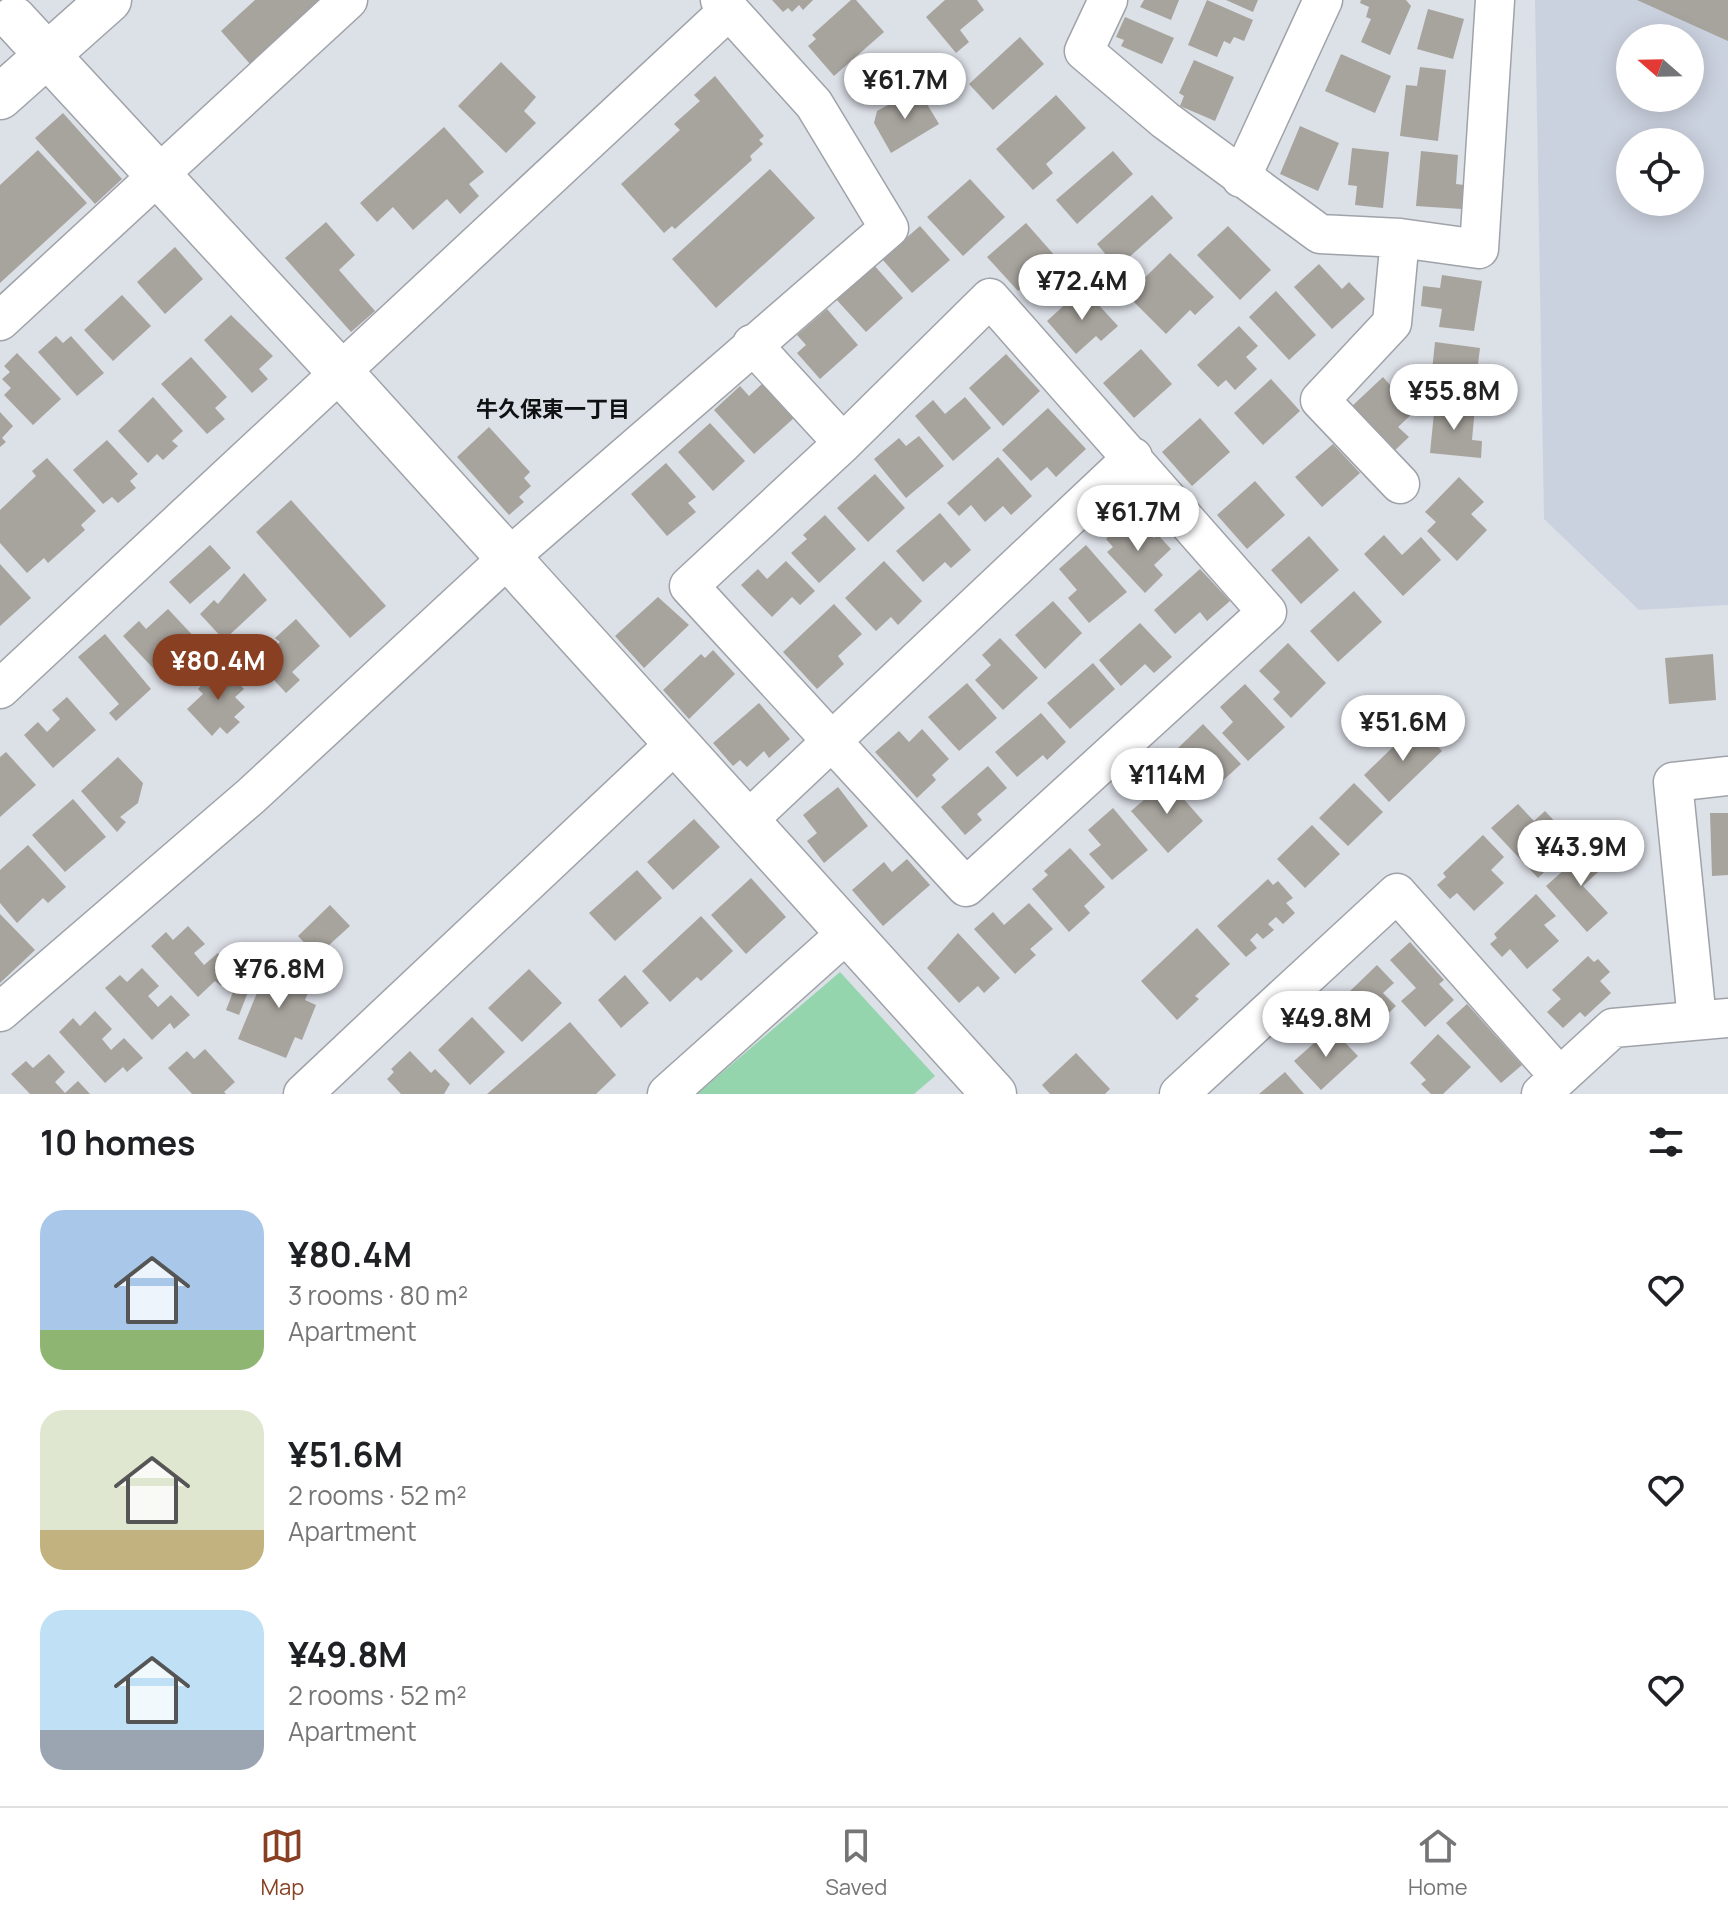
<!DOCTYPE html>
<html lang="en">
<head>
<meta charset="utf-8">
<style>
  :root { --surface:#fff; --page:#f2f2f2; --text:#202124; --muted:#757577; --line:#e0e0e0; --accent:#883f22 }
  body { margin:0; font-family:Manrope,"Noto Sans JP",sans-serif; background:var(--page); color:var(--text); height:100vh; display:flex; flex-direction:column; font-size:30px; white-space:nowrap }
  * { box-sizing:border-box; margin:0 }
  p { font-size:26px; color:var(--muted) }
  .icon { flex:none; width:44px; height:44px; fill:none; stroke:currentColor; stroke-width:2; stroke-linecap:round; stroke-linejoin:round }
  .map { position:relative; height:1094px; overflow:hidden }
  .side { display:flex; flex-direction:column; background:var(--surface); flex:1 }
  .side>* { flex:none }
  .needle { width:52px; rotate:290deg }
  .fabs { position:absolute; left:1616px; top:24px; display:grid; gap:16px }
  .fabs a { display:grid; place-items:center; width:88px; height:88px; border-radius:50%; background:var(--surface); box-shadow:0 4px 20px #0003; font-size:40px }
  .price { position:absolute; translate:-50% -68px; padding:0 18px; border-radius:28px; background:#fff; color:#222; font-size:26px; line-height:52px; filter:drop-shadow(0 2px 4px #0008) }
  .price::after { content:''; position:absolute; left:50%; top:48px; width:24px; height:18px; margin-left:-12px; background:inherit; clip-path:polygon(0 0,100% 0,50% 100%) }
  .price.selected { background:var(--accent); color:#fff }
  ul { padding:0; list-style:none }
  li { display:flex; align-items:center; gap:24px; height:200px; padding:0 40px }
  li span { display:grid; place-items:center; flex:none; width:224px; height:160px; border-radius:24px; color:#555 }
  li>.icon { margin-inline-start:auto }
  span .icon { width:96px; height:96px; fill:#fffc; stroke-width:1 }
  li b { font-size:34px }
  h2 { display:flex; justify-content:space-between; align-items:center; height:96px; padding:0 40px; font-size:34px }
  .dock { display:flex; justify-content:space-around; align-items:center; height:112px; border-top:2px solid var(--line); background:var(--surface); font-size:22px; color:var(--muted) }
  .dock a { display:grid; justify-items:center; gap:4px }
  .dock .selected { color:var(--accent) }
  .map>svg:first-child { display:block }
  .built { fill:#cbd2df; fill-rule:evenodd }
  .green { fill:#94d5ae }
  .building { fill:#a7a39d }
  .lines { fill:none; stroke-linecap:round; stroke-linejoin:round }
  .minor-casing { stroke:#9fa3a9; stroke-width:41 }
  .tertiary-casing { stroke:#9fa3a9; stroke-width:47 }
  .minor { stroke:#fff; stroke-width:38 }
  .tertiary { stroke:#fff; stroke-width:44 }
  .labels { text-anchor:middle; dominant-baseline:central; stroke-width:7; stroke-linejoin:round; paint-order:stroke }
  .neighbourhood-label { font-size:22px; font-weight:bold; fill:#0f1113; stroke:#dce0e7 }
</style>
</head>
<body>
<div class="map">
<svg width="1728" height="1094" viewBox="0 0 1728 1094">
  <rect width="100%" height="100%" fill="#dce0e7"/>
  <path class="built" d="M1535,0H1728V605L1639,610L1544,519ZM1630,38H1690V98H1630ZM1630,142H1690V202H1630Z"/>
  <path class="green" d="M840,972L935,1076L914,1094H697Z"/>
  <path class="building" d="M255,0H320L250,64L221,31Z
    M772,0H813L803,10L799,5L792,12L788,8L783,12Z
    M851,0H856L884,32L834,76L808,46L816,39L812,35Z
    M945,0H977L984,10L960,30L969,42L956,53L926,17Z
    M1144,0H1179L1171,20L1140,7Z
    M1207,0L1253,20L1244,41L1234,37L1230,44L1224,41L1217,57L1188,45Z
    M1226,0H1258L1253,12Z
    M1361,0H1406L1411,6L1390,55L1361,42L1371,19L1366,17L1369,7L1360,3Z
    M1637,0H1728V41Z
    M1428,9L1464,19L1453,59L1417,49Z
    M1125,17L1174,38L1162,64L1121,46L1124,40L1116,37Z
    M1020,37L1044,64L993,110L969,84Z
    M1341,54L1391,76L1375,113L1325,91Z
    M1194,60L1234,77L1215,121L1180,106L1184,96L1179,93Z
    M501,62L536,97L524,111L536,123L506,153L458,106Z
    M1420,67L1446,70L1438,141L1400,136L1406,85L1417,86Z
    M715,76L764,136L759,140L763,144L750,156L752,160L675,229L672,226L664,233L621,184L680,130L674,124L700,101L694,95Z
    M918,89L939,124L891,153L874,123L877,111Z
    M1056,95L1086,128L1046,164L1053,173L1033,190L996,149Z
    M63,113L122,179L95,204L35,138Z
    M1300,126L1339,143L1318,191L1280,174Z
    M444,127L484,172L469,184L479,196L460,214L447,199L413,230L393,207L377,222L360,203Z
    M1352,148L1389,152L1383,208L1355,205L1357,186L1348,185Z
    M38,150L87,203L0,283V185Z
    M1113,151L1133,174L1077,224L1056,200Z
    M1421,151L1458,155L1456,184L1464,185L1462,209L1416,206Z
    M770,169L815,218L716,308L672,259Z
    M970,179L1005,217L963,256L927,217Z
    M1152,195L1173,218L1117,268L1097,244Z
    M326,222L355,255L339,270L375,311L351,332L285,258Z
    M1026,223L1056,257L1018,291L987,257Z
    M920,226L950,260L912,293L882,259Z
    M1228,226L1271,270L1240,300L1197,255Z
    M175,247L203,279L165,314L137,282Z
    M1170,253L1214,297L1195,315L1190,310L1166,334L1127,295Z
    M873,264L903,298L866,332L835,298Z
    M1319,264L1342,289L1349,282L1365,299L1332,329L1294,287Z
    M1442,275L1482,281L1474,331L1439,327L1442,309L1421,306L1423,286L1440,288Z
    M1083,288L1118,326L1101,341L1096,336L1076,354L1047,321Z
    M1276,291L1316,335L1289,360L1249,317Z
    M122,295L151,326L113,361L84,330Z
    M827,309L858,345L820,379L797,353L806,345L797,335Z
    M231,315L273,356L259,369L268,379L252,393L204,340Z
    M1239,326L1258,346L1246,357L1257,369L1235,390L1226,380L1218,387L1197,365Z
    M56,336L63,343L71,336L104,373L77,396L38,352Z
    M1435,342L1480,348L1474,396L1430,390Z
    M1141,349L1172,384L1134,418L1103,383Z
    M17,353L61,399L33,425L4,395L11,388L2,379L10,372L4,366Z
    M1006,354L1040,391L1003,426L969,388Z
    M191,357L227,397L215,408L225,419L207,434L161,384Z
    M1383,377L1414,412L1398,427L1409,437L1391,454L1350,408Z
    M1271,379L1300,411L1263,445L1234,413Z
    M763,383L794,418L754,454L714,410L740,386L749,396Z
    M153,397L183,431L172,441L178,446L163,460L157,454L148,463L118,431Z
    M965,397L991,428L953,461L915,416L933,400L945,414Z
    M1435,403L1475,407L1472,440L1482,441L1481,458L1430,453Z
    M1048,408L1086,449L1056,477L1047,467L1031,481L1002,450Z
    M0,412L13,426L2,438L6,442L0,447Z
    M1200,418L1230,452L1192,486L1162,452Z
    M710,423L745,461L713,491L678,452Z
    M489,427L530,472L524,478L531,486L519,497L524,502L509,515L457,457Z
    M919,436L944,466L906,498L874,459L899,438L906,446Z
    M107,440L138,474L130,481L136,488L118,503L112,497L103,504L73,470Z
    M1333,444L1360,473L1322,507L1295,477Z
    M998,457L1032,496L1011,515L1003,506L985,522L971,505L959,516L947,503Z
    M47,458L96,511L81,525L85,530L48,563L44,558L27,573L0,543V510L36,476L32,471Z
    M666,463L696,497L688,503L696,512L667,536L631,494Z
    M875,474L905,508L868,542L837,508Z
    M1459,477L1484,502L1471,514L1487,530L1457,561L1427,531L1436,522L1425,512Z
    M1255,481L1285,515L1247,549L1217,515Z
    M291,500L386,606L350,638L256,532Z
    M940,513L971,550L951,568L945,562L923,582L896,551Z
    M825,515L856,549L819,583L791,553L807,539L803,535Z
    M1132,515L1154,538L1158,535L1171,549L1154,565L1163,575L1145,593L1107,552L1113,547L1106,539Z
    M1384,535L1402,555L1421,537L1441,560L1403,596L1364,554Z
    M1309,536L1339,570L1301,604L1271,570Z
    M210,545L231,568L190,604L169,582Z
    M1086,545L1127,592L1089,623L1068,598L1077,590L1059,569Z
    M786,561L815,591L800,605L792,597L772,617L741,585L758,569L767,579Z
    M884,561L922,601L898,625L891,617L876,631L845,598Z
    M0,564L31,598L0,626Z
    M1200,569L1230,601L1207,621L1200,612L1175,634L1154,610Z
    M244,573L267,600L224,640L200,614L214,600L218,604Z
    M1354,591L1382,622L1338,662L1310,631Z
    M658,597L689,625L644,668L615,636Z
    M1053,601L1082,633L1045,669L1015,635Z
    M834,604L862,634L838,656L844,664L817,689L783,652Z
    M168,609L198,641L176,662L181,668L166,682L123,636L139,621L146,629Z
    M296,619L320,646L292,672L300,680L286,693L262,667L270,659L266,655L280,642L275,638Z
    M1140,623L1172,657L1154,673L1145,664L1121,686L1099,660Z
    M105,634L151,689L116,721L109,713L119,704L78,657Z
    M1000,638L1038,678L1003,710L975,680L991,665L982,655Z
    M1288,643L1326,683L1291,718L1273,699L1280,692L1259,671Z
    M713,650L735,674L689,719L663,690L701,654L705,658Z
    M1713,654L1716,700L1669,704L1665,658Z
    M219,662L244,689L235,697L245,707L234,717L240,722L227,734L220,727L212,736L187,709L203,694L198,689L209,677L206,674Z
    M1093,663L1115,689L1070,729L1047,703Z
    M967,683L997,718L959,751L928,717Z
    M1245,684L1285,727L1248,761L1222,733L1233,722L1220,707Z
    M67,697L96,730L53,768L24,735L38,722L47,732L60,719L52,710Z
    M759,703L790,739L769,758L764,751L747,767L740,760L733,766L713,743Z
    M1041,713L1066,742L1047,760L1043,755L1017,777L995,752Z
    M1203,724L1241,764L1205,797L1177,767L1186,759L1177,749Z
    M1417,724L1442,751L1389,802L1364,775Z
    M922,729L949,759L932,775L936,780L917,798L875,752L899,731L909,742Z
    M6,752L36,785L0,817V757Z
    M118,757L143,783L138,803L120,817L126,822L117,832L81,791Z
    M988,766L1007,788L977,814L982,820L965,835L941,807Z
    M1167,780L1203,821L1168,853L1131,811Z
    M1354,783L1383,812L1348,846L1319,818Z
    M838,787L868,826L824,863L807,841L817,833L803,815Z
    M73,799L106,837L65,872L32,835Z
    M1518,804L1534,821L1545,811L1561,828L1556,834L1569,848L1538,878L1491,828Z
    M1113,808L1148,850L1112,880L1089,854L1101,845L1088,830Z
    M1710,813H1728V875L1712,876Z
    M694,819L720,847L673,890L647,862Z
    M1312,825L1340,854L1305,888L1277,859Z
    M1483,835L1504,857L1491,870L1504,883L1474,911L1457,893L1450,899L1437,885L1446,877L1443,873Z
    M1594,843L1610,861L1583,886L1608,913L1587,932L1546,886Z
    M28,845L66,887L48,903L43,898L17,923L0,903V870Z
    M1070,848L1105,887L1084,906L1090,913L1069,932L1032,889L1048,875L1044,871Z
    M907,859L930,885L883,926L852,890L884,862L892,872Z
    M637,870L662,898L615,941L589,913Z
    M751,878L786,917L746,954L711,915Z
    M1268,879L1273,885L1278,881L1293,898L1286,903L1295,913L1283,924L1276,917L1268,924L1274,930L1263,939L1257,933L1250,940L1257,948L1246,957L1217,926Z
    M1536,894L1556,916L1544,925L1559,941L1527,969L1510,949L1502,957L1490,944L1497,938L1494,934Z
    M1029,903L1053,929L1030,949L1036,955L1015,974L974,929L993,912L1004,925Z
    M330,905L350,926L317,956L298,936Z
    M0,914L35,950L0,983Z
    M701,916L733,951L701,981L697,977L670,1002L642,971Z
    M188,926L205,944L194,953L204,965L218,953L236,972L221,986L215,981L198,997L151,946L166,932L173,940Z
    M1197,928L1230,964L1195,996L1199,999L1177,1020L1141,981Z
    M958,933L1000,978L984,993L978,986L959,1003L927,968Z
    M1410,942L1444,980L1439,984L1454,1000L1425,1027L1401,1001L1416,988L1390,960Z
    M1588,956L1594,962L1598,959L1610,972L1600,981L1611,993L1585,1017L1580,1012L1563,1028L1547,1012L1561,999L1552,990Z
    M271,959L315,977L305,1000L316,1005L302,1040L295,1037L286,1058L238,1039Z
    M1377,965L1394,983L1383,993L1396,1006L1366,1035L1344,1011L1354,1001L1347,994Z
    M142,968L159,986L148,996L158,1007L171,995L190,1015L174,1029L170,1023L152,1040L105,988L120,975L127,982Z
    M529,969L562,1003L522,1042L488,1008Z
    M625,975L649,1003L621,1028L598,1000Z
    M235,987L248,992L239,1015L226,1010Z
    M1467,1004L1522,1065L1501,1083L1446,1023Z
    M95,1011L112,1029L102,1039L111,1050L124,1038L143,1058L127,1072L123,1067L105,1083L59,1032L73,1018L80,1026Z
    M472,1017L505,1052L470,1085L438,1050Z
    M570,1022L616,1075L596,1094H487Z
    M1331,1028L1358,1056L1321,1090L1294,1061Z
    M1438,1034L1471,1067L1443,1094H1431L1421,1084L1426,1080L1410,1063Z
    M205,1049L235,1082L224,1092L226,1094H192L168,1068L187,1051L194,1059Z
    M410,1051L431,1073L435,1069L450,1084L444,1094H401L387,1079L394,1072L391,1069Z
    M1076,1053L1110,1089L1105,1094H1050L1042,1085Z
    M49,1054L65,1072L55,1082L65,1093L78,1081L90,1094H30L11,1074L26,1061L33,1068Z
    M1285,1072L1304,1094H1259Z"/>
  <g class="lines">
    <g class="minor-casing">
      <path id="minor" d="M1108,0L1084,51L1165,120L1320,234L1400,238L1479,249L1495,0
        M1241,178L1323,0
        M1400,238L1392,323L1320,400L1400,484
        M990,298L1267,612L966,887L689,586L843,443Z
        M0,321L348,0
        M752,344L843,443
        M0,689L729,10
        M747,821L1133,457
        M0,1012L251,796L507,559L889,228L814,104L720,0
        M1697,1020L1673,782L1728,776
        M303,1094L676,743
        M667,1094L848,932
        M1179,1094L1397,893L1559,1076
        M1541,1094L1613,1028L1728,1018"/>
    </g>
    <g class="tertiary-casing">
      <path id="tertiary" d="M14,19L341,373L994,1094
        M0,97L109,0"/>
    </g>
    <use href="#minor" class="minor"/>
    <use href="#tertiary" class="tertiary"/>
  </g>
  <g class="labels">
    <g class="neighbourhood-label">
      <text x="553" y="409">牛久保東一丁目</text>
    </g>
  </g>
</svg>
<div class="fabs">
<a><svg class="needle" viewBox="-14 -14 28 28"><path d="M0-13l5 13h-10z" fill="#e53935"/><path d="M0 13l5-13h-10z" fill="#757577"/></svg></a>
<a><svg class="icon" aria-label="locate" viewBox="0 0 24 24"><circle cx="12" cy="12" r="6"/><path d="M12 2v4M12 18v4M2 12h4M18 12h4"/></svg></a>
</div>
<b class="price" style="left:905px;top:121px">¥61.7M</b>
<b class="price" style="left:1082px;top:322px">¥72.4M</b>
<b class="price" style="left:1454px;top:432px">¥55.8M</b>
<b class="price" style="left:1138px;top:553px">¥61.7M</b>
<b class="price selected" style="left:218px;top:702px">¥80.4M</b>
<b class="price" style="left:1403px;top:763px">¥51.6M</b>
<b class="price" style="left:1167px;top:816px">¥114M</b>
<b class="price" style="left:1581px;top:888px">¥43.9M</b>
<b class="price" style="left:279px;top:1010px">¥76.8M</b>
<b class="price" style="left:1326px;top:1059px">¥49.8M</b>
</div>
<section class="side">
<h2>10 homes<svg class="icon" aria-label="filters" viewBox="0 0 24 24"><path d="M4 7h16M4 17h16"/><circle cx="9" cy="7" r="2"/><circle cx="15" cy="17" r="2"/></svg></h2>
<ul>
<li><span style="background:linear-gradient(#a9c7e8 75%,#8fb573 0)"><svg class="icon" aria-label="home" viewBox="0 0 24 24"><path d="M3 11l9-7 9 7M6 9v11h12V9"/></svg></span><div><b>¥80.4M</b><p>3 rooms · 80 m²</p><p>Apartment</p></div><svg class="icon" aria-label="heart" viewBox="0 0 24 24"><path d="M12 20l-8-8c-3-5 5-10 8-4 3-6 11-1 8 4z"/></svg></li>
<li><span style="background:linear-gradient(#dfe7d0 75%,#c2b280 0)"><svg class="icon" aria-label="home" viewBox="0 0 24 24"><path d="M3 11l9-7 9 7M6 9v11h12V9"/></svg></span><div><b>¥51.6M</b><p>2 rooms · 52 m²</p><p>Apartment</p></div><svg class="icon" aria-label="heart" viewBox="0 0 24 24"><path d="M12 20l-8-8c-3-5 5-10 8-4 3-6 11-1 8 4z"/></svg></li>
<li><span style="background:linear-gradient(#bfe0f5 75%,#9aa5b1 0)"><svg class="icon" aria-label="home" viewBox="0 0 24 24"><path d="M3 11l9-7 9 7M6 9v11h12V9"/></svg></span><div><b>¥49.8M</b><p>2 rooms · 52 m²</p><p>Apartment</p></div><svg class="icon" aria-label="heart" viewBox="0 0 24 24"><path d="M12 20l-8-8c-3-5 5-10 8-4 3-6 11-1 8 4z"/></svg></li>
</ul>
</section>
<nav class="dock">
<a class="selected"><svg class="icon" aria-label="map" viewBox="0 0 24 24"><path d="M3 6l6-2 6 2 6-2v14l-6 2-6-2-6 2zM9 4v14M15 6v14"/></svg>Map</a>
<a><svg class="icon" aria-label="saved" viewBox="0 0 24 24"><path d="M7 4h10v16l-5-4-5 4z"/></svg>Saved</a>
<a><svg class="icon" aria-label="home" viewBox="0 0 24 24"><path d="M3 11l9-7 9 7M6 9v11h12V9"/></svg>Home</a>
</nav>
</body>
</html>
